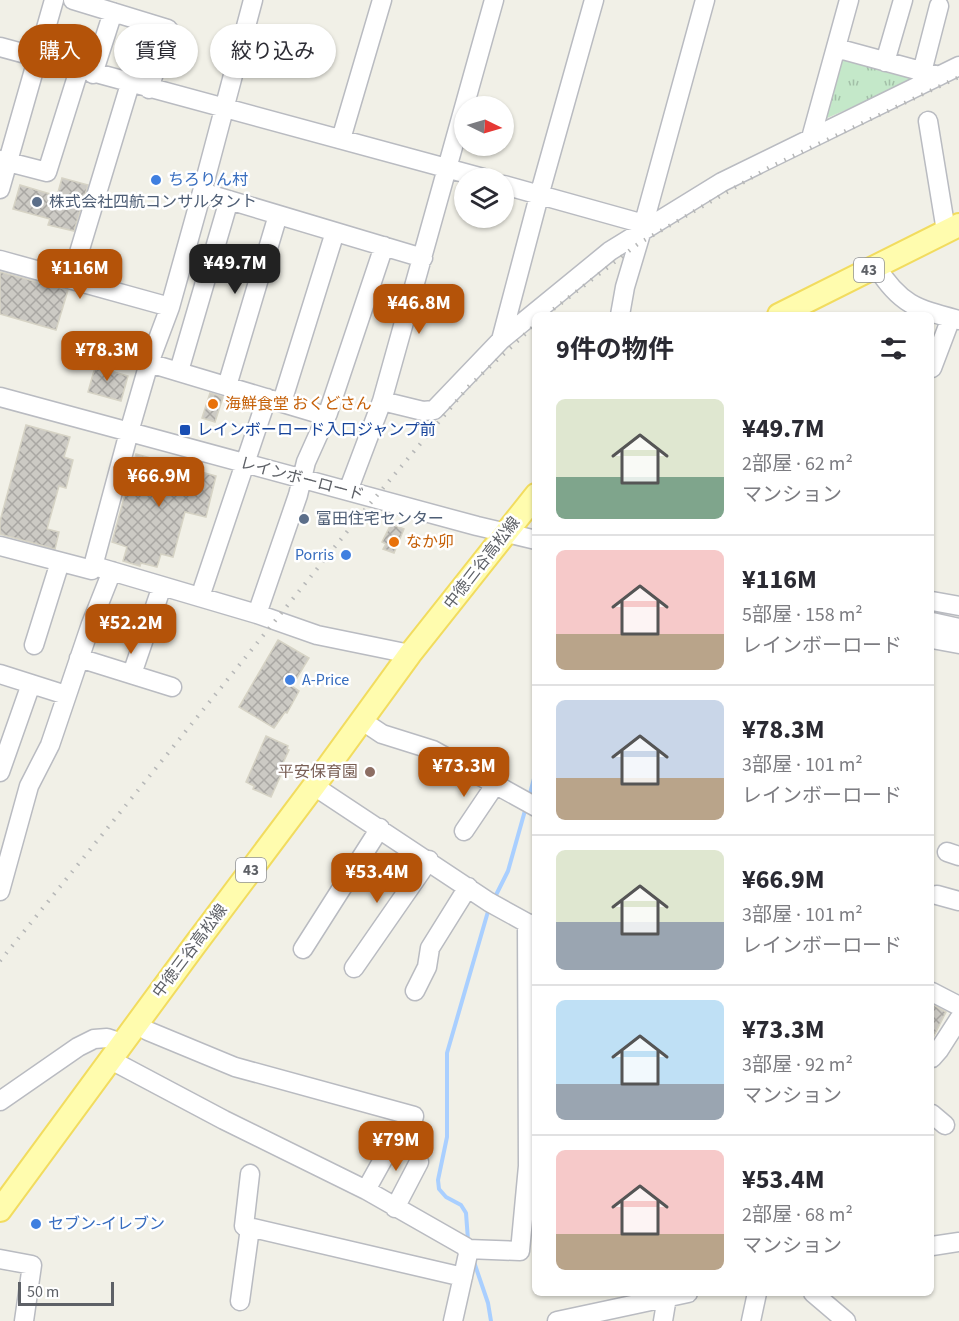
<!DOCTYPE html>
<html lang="ja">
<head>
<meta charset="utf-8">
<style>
  :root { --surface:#fff; --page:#f7f7f7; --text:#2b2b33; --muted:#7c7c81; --line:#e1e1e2; --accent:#b45309 }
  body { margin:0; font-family:"Source Sans 3","Noto Sans JP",sans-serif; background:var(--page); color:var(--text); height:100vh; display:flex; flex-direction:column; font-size:22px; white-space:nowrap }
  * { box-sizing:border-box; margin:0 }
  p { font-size:20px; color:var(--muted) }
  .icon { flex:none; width:33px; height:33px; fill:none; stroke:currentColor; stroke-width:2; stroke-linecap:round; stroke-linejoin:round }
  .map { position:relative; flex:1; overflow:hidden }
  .sheet { position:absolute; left:532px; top:312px; width:402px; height:984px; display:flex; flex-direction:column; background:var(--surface); border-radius:9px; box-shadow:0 2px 4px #0004 }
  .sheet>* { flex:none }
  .banner { position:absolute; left:18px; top:24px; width:424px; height:54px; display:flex; gap:12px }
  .needle { width:39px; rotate:95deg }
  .tools { position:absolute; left:454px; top:96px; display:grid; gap:12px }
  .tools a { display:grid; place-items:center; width:60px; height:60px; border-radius:50%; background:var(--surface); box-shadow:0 2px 4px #0004; font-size:30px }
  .scale { position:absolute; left:18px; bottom:15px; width:96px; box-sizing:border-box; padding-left:6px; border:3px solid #5e6167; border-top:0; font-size:16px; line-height:21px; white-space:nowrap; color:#5e6167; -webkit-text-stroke:4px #fff; paint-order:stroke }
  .price { position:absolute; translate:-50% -51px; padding:0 14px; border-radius:12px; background:var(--accent); color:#fff; font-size:20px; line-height:39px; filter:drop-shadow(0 2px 3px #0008) }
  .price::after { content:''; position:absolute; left:50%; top:36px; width:18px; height:14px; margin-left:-9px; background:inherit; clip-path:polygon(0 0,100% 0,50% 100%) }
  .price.active { background:#222; color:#fff }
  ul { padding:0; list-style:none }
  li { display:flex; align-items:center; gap:18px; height:150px; padding:0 24px }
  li+li { border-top:2px solid var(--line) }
  li span { display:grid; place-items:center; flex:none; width:168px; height:120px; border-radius:9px; color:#555 }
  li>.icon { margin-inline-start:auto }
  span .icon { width:72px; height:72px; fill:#fffc; stroke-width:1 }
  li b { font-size:26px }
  h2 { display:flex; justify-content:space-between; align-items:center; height:72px; padding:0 24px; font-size:26px }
  .chip { padding:0 21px; border-radius:27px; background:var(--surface); box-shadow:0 2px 4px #0004; font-size:21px; line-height:54px }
  .chip.active { background:var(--accent); color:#fff }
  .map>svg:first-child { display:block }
  .park { fill:url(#park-tufts) }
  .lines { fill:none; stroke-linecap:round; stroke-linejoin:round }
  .stream { stroke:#a9cfff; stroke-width:4 }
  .building { fill:url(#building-cross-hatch); stroke:#d6d3c5; stroke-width:1.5 }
  .minor-casing { stroke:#b9bbc1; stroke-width:21 }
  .major-casing { stroke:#f2dc5f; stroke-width:26 }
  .minor { stroke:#fff; stroke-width:18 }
  .major { stroke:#fffcae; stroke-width:22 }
  .rail { stroke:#b7b8b8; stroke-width:4; stroke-dasharray:1.5 8; stroke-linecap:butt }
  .shop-dot { fill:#3f7fe0; stroke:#fff; stroke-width:2 }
  .service-dot { fill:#5c6f8a; stroke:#fff; stroke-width:2 }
  .food-dot { fill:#e8710a; stroke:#fff; stroke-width:2 }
  .transit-dot { fill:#1a4fb4; stroke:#fff; stroke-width:2 }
  .education-dot { fill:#8d6e63; stroke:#fff; stroke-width:2 }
  .labels { text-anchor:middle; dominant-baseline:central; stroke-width:5; stroke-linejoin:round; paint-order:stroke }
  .shield { fill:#fff; stroke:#8e9095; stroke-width:1.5 }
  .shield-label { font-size:15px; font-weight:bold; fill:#5e6167 }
  .shop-label { font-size:16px; fill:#366cbe; stroke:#fff; text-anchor:start }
  .service-label { font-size:16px; fill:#4e5e75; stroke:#fff; text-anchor:start }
  .food-label { font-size:16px; fill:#c56008; stroke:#fff; text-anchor:start }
  .transit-label { font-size:16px; fill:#164399; stroke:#fff; text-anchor:start }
  .street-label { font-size:16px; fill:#5e6167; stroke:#fff }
  .education-label { font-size:16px; fill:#785e54; stroke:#fff; text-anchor:end }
</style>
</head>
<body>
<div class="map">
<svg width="959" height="1321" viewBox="0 0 959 1321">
  <defs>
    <pattern id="park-tufts" width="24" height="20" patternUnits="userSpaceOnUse" patternTransform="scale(1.5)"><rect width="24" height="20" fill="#c4e8c9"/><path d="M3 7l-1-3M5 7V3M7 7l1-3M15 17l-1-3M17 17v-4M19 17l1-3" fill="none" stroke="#a2bfa7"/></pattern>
    <pattern id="building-cross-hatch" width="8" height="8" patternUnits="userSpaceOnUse" patternTransform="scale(1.5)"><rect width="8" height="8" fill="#cccac4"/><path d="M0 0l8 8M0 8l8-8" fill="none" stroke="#a9a7a3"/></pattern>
  </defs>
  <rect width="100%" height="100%" fill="#f1f0e7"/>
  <path class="park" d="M840,55L917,75L916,80L827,118L823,117Z"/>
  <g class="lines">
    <path class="stream" d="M529,797L536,771
      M494,899L508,871L526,807
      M468,1240L466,1213L461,1205L446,1197L439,1189L438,1180L447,1137V1053L489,908
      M474,1262L488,1303L491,1321"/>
  </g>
  <path class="building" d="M62,178L88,185L74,231L48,225L50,219L13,209L20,185L57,196Z
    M0,272L68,290L56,330L0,314Z
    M97,360L109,364L107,370L128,376L121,401L88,392Z
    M210,393L223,397L215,422L202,418Z
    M26,425L70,437L64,457L73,460L66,488L59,486L47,529L59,532L55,549L0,534V521Z
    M136,454L216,476L206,517L185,512L173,557L161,554L157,567L141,563L140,566L123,561L127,547L112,542Z
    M391,524L404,529L394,553L383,549L386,544L382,542Z
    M278,640L309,658L292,686L299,691L287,713L285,712L274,728L239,707Z
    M266,736L288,746L287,749L289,750L282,765L285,766L271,797L253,789L254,786L246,782Z
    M932,1004L946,1012L932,1040Z"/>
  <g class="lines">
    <g class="minor-casing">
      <path id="minor" d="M73,0L168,29L149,89
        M0,47L483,178
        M836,48L939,76
        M885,62L903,0
        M922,72L939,6
        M93,74L113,12
        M928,121L946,231
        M811,138L849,0
        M341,139L382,0
        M0,160L47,172L79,70
        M504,185L644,224
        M0,189L54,0
        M202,192L423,258
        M0,260L170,307
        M876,266C900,305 917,309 959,320
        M71,279L130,84
        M620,315L625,287L642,230L705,0
        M501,340L539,196L594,0
        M149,363L326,416
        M932,368L951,318
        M179,371L229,200
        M227,386L278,215
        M0,397L477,526L536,540
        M382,401L423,411L434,410L501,340L610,251L722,182L959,66
        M282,402L335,232
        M348,491L382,401L494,0
        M0,546L92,570L129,432L149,363L170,307L202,192L253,0
        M101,568L257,614L317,635L410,654
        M200,597L267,398
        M932,601L959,606
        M257,614L298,495L306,462L328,413L384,246
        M932,622L959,628
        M932,639L959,644
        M34,645L60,562
        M79,658L172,687
        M0,674L66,695
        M132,674L162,586
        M361,720L382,734L433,750L536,807
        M0,772L31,684
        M314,786L489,902L527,923L536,925
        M464,831L495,785
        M947,852L959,856
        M0,891L29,786L50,745L91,624L112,571
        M937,895L959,901
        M303,949L380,828
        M354,968L429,860
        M415,991L427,967L430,948L468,887
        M932,992L959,1006
        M136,1024L148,1031L235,1067L414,1116L410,1130
        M932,1058L939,1050L959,1019
        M111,1060L224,1120L366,1190L466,1247L468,1254L453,1321
        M0,1101L78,1047L94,1039L107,1038L122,1043
        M932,1114L945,1125
        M250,1174L244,1226L463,1277
        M366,1190L396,1136
        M395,1208L419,1162
        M932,1246L959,1242
        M467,1249L520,1251L528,1166L527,923
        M0,1259L32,1265L24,1321
        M813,1293L846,1321
        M240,1301L250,1228
        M557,1321L688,1293
        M663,1321L667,1297
        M751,1321L757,1293"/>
    </g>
    <g class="major-casing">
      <path id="major" d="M779,315L959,225
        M0,1210L194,946L314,786L410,654L536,495"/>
    </g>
    <use href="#minor" class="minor"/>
    <use href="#major" class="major"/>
    <path class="rail" d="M546,315L638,244L770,167L959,77
      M0,961L363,512L469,386L536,324"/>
  </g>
  <g class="shop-dot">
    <circle cx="156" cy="180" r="6"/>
    <circle cx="346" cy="555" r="6"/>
    <circle cx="290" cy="680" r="6"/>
    <circle cx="36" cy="1224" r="6"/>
  </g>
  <g class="service-dot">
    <circle cx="37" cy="202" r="6"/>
    <circle cx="304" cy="519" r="6"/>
  </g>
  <g class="food-dot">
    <circle cx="213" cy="404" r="6"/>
    <circle cx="394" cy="542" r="6"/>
  </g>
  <rect class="transit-dot" x="179" y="424" width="12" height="12" rx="3"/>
  <circle class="education-dot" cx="370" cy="772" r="6"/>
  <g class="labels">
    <g class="shield">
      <rect x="854" y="258" width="30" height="24" rx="4.5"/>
      <rect x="236" y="858" width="30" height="24" rx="4.5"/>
    </g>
    <g class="shield-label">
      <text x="869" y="270">43</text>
      <text x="251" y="870">43</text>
    </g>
    <g class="shop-label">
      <text x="168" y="180">ちろりん村</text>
      <text x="334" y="555" text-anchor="end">Porris</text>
      <text x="302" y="680">A-Price</text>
      <text x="48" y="1224">セブン-イレブン</text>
    </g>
    <g class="service-label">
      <text x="49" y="202">株式会社四航コンサルタント</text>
      <text x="316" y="519">富田住宅センター</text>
    </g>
    <g class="food-label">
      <text x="225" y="404">海鮮食堂 おくどさん</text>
      <text x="406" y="542">なか卯</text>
    </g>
    <g class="transit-label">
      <text x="197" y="430">レインボーロード入口ジャンプ前</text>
    </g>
    <g class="street-label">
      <text transform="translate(302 479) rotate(15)">レインボーロード</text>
      <text transform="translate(482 563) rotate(-52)">中徳三谷高松線</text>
      <text transform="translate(190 951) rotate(-53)">中徳三谷高松線</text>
    </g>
    <g class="education-label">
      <text x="358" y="772">平安保育園</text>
    </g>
  </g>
</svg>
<div class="tools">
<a><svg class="needle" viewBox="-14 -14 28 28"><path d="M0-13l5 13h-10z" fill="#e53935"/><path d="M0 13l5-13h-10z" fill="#7c7c81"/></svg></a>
<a><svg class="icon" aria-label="layers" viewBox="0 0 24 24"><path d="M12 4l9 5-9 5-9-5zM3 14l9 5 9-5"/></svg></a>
</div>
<div class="scale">50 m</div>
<b class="price active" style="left:235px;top:295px">¥49.7M</b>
<b class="price" style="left:80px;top:300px">¥116M</b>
<b class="price" style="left:419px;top:335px">¥46.8M</b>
<b class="price" style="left:107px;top:382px">¥78.3M</b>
<b class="price" style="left:159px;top:508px">¥66.9M</b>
<b class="price" style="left:131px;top:655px">¥52.2M</b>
<b class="price" style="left:464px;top:798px">¥73.3M</b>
<b class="price" style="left:377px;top:904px">¥53.4M</b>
<b class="price" style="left:396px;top:1172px">¥79M</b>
<div class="banner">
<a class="chip active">購入</a>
<a class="chip">賃貸</a>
<a class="chip">絞り込み</a>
</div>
<section class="sheet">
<h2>9件の物件<svg class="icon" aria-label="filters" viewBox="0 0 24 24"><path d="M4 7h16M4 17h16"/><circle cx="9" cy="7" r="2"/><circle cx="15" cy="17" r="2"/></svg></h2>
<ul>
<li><span style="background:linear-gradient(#dfe7d0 65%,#7fa58c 0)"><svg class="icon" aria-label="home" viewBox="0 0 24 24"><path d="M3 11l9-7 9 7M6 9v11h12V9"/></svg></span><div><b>¥49.7M</b><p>2部屋 · 62 m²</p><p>マンション</p></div></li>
<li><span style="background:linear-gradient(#f6c9c9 70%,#b9a48a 0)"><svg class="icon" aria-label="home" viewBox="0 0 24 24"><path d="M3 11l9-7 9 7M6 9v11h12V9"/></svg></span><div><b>¥116M</b><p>5部屋 · 158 m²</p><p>レインボーロード</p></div></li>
<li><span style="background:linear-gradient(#c9d6e8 65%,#b9a48a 0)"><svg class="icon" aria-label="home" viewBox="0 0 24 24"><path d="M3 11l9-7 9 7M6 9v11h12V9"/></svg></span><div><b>¥78.3M</b><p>3部屋 · 101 m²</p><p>レインボーロード</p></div></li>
<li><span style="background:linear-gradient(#dfe7d0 60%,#9aa5b1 0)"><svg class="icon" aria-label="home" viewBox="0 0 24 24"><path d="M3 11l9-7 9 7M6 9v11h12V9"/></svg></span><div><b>¥66.9M</b><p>3部屋 · 101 m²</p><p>レインボーロード</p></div></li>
<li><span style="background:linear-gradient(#bfe0f5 70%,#9aa5b1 0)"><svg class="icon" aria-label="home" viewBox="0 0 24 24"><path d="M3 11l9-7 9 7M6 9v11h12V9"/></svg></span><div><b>¥73.3M</b><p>3部屋 · 92 m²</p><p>マンション</p></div></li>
<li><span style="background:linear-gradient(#f6c9c9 70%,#b9a48a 0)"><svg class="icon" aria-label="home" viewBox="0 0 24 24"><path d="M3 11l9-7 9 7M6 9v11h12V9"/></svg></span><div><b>¥53.4M</b><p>2部屋 · 68 m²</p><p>マンション</p></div></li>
</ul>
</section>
</div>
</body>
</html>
